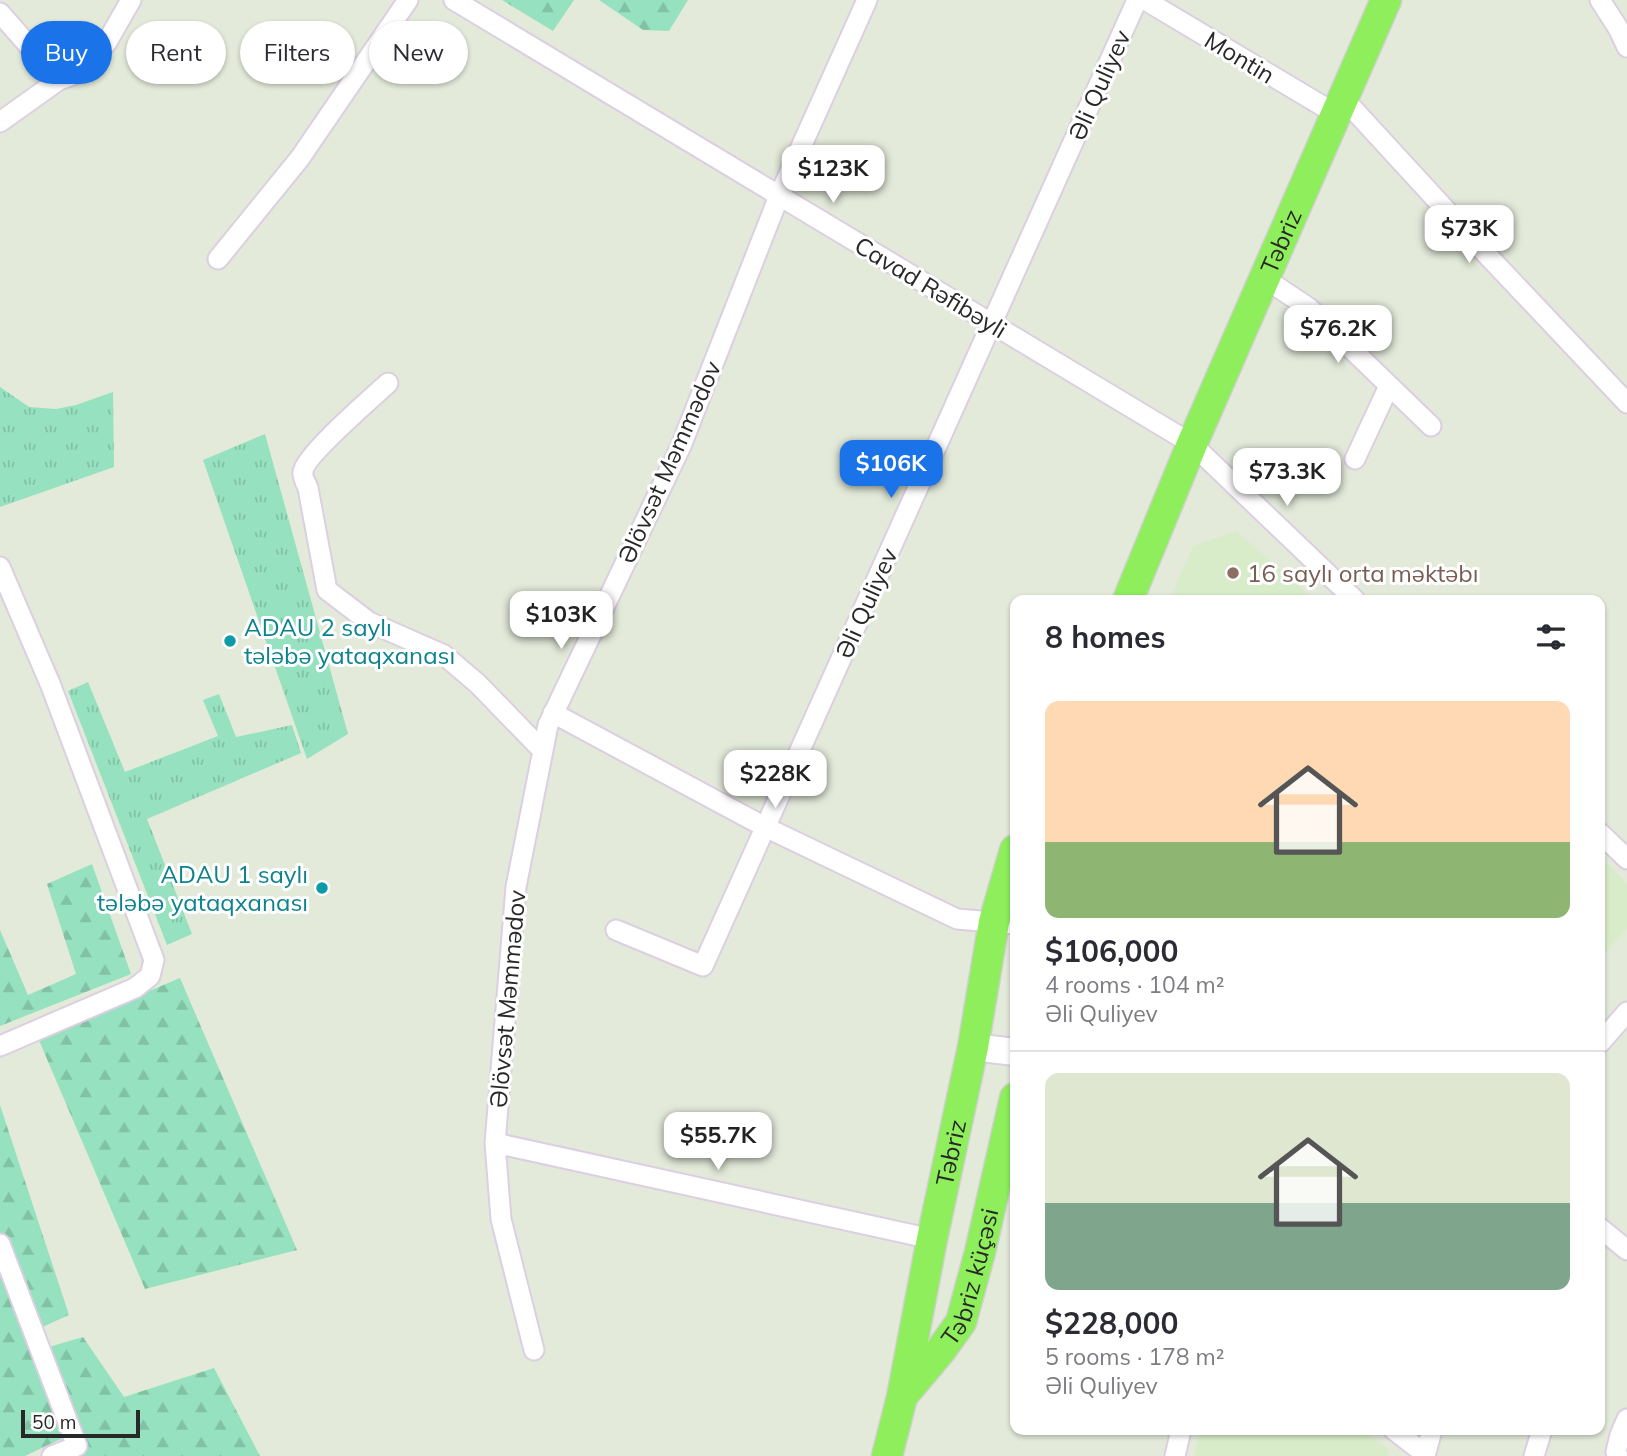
<!DOCTYPE html>
<html lang="en">
<head>
<meta charset="utf-8">
<style>
  :root { --surface:#fff; --page:#f7f7f7; --text:#2b2b33; --muted:#7c7c81; --line:#e1e1e2; --accent:#1a73e8 }
  body { margin:0; font-family:Mulish,sans-serif; background:var(--page); color:var(--text); height:100vh; display:flex; flex-direction:column; font-size:26px; white-space:nowrap }
  * { box-sizing:border-box; margin:0 }
  p { font-size:23px; color:var(--muted) }
  .icon { flex:none; width:38px; height:38px; fill:none; stroke:currentColor; stroke-width:2; stroke-linecap:round; stroke-linejoin:round }
  .map { position:relative; flex:1; overflow:hidden }
  .drawer { position:absolute; left:1010px; top:595px; width:595px; height:840px; display:flex; flex-direction:column; background:var(--surface); border-radius:14px; box-shadow:0 2px 5px #0004 }
  .drawer>* { flex:none }
  .banner { position:absolute; left:21px; top:21px; width:665px; height:63px; display:flex; gap:14px }
  .scale { position:absolute; left:21px; bottom:18px; width:119px; box-sizing:border-box; padding-left:7px; border:4px solid #282828; border-top:0; font-size:19px; line-height:24px; white-space:nowrap; color:#282828; -webkit-text-stroke:5px #fff; paint-order:stroke }
  .price { position:absolute; translate:-50% -60px; padding:0 16px; border-radius:14px; background:#fff; color:#222; font-size:23px; line-height:46px; filter:drop-shadow(0 2px 4px #0008) }
  .price::after { content:''; position:absolute; left:50%; top:42px; width:21px; height:16px; margin-left:-10px; background:inherit; clip-path:polygon(0 0,100% 0,50% 100%) }
  .price.selected { background:var(--accent); color:#fff }
  ul { padding:0; list-style:none }
  li { display:grid; align-content:center; gap:14px; height:371px; padding:0 35px }
  li+li { border-top:2px solid var(--line) }
  li span { display:grid; place-items:center; height:217px; border-radius:14px; color:#555 }
  li>.icon { margin-inline-start:auto }
  span .icon { width:126px; height:126px; fill:#fffc; stroke-width:1 }
  li b { font-size:30px }
  h2 { display:flex; justify-content:space-between; align-items:center; height:84px; padding:0 35px; font-size:30px }
  .tag { padding:0 24px; border-radius:32px; background:var(--surface); box-shadow:0 2px 5px #0004; font-size:24px; line-height:63px }
  .tag.selected { background:var(--accent); color:#fff }
  .map>svg:first-child { display:block }
  .education { fill:#d8ecc9 }
  .grass { fill:url(#grass-tufts) }
  .forest { fill:url(#forest-firs) }
  .lines { fill:none; stroke-linecap:round; stroke-linejoin:round }
  .street-casing { stroke:#dccfe1; stroke-width:23 }
  .secondary-casing { stroke:#dccfe1; stroke-width:30 }
  .primary-casing { stroke:#d0d0d0; stroke-width:33 }
  .street { stroke:#fff; stroke-width:19 }
  .secondary { stroke:#fff; stroke-width:26 }
  .primary { stroke:#8eee5b; stroke-width:30 }
  .education-dot { fill:#8d6e63; stroke:#fff; stroke-width:2.5 }
  .culture-dot { fill:#0f9aa8; stroke:#fff; stroke-width:2.5 }
  .labels { text-anchor:middle; dominant-baseline:central; stroke-width:6; stroke-linejoin:round; paint-order:stroke }
  .street-label { font-size:24px; fill:#282828; stroke:#fff }
  .education-label { font-size:24px; fill:#785e54; stroke:#fff; text-anchor:start }
  .culture-label { font-size:24px; fill:#0d838f; stroke:#fff; text-anchor:start }
</style>
</head>
<body>
<div class="map">
<svg width="1627" height="1456" viewBox="0 0 1627 1456">
  <defs>
    <pattern id="grass-tufts" width="24" height="20" patternUnits="userSpaceOnUse" patternTransform="scale(1.75)"><rect width="24" height="20" fill="#96e1bf"/><path d="M3 7l-1-3M5 7V3M7 7l1-3M15 17l-1-3M17 17v-4M19 17l1-3" fill="none" stroke="#81c1a4"/></pattern>
    <pattern id="forest-firs" width="22" height="20" patternUnits="userSpaceOnUse" patternTransform="scale(1.75)"><rect width="22" height="20" fill="#96e1bf"/><path d="M5 1l3.5 6h-7zM16 11l3.5 6h-7z" fill="#81c1a4"/></pattern>
  </defs>
  <rect width="100%" height="100%" fill="#e3eada"/>
  <path class="education" d="M1236,531L1315,600H1170L1193,546Z
    M1600,856L1627,884V928L1600,959Z
    M1200,1430H1364L1389,1450L1388,1456H1194Z"/>
  <path class="grass" d="M0,387L29,407L56,409L76,405L113,392L114,467L0,507Z
    M265,434L348,734L307,759L203,460Z
    M88,682L125,772L218,736L203,700L219,694L236,737L292,725L301,753L147,819L192,934L167,945L68,691Z"/>
  <path class="forest" d="M502,0H574L553,31Z
    M599,0H688L669,31L643,30Z
    M92,864L131,974L0,1026V930L28,995L76,974L47,884Z
    M180,978L297,1250L145,1289L38,1038Z
    M0,1105L69,1315L27,1334L67,1436L25,1456H0Z
    M83,1337L124,1397L214,1368L260,1456H67L85,1440L49,1347Z"/>
  <g class="lines">
    <g class="street-casing">
      <path id="street" d="M454,0L1192,444L1355,600
        M1145,0L1336,114
        M1600,0L1618,28L1627,47
        M0,13L59,80L81,72L107,42L131,0
        M1343,98L1489,257L1627,403
        M0,122L59,80
        M218,259L300,158L408,0
        M1264,278L1309,308L1431,426
        M388,383C373,397 304,456 303,472C302,477 306,483 308,488L327,590L369,622L444,655L478,684L543,751
        M1355,459L1389,386
        M0,567L51,686L154,960L150,976L135,988L0,1046
        M553,713L765,827L957,919L1015,924
        M1600,833L1627,859
        M616,930L703,966L1137,0
        M1600,1043L1627,1012
        M495,1143L932,1239
        M1600,1228L1627,1250
        M0,1244L77,1446L52,1456
        M534,1350L501,1219L495,1143L516,887L548,725L681,446L779,196L867,0
        M1394,1430L1425,1454
        M1175,1456L1181,1430
        M1425,1456L1432,1430
        M1534,1456L1542,1430
        M1618,1456L1616,1452L1620,1435L1627,1419"/>
    </g>
    <g class="secondary-casing">
      <path id="secondary" d="M973,1047L1015,1052"/>
    </g>
    <g class="primary-casing">
      <g id="primary">
        <path id="s1" d="M1128,600L1192,444L1386,0"/>
        <path id="s2" d="M904,1394L941,1350L961,1322L980,1252L1015,1098"/>
        <path id="s3" d="M887,1456L902,1397L932,1239L973,1047L994,922L1015,850"/>
      </g>
    </g>
    <use href="#street" class="street"/>
    <use href="#secondary" class="secondary"/>
    <use href="#primary" class="primary"/>
  </g>
  <circle class="education-dot" cx="1233" cy="573" r="7"/>
  <g class="culture-dot">
    <circle cx="230" cy="641" r="7"/>
    <circle cx="322" cy="888" r="7"/>
  </g>
  <g class="labels">
    <g class="street-label">
      <text transform="translate(1240 57) rotate(31)">Montin</text>
      <text transform="translate(1099 85) rotate(-66)">Əli Quliyev</text>
      <text stroke="none"><textPath href="#s1" startOffset="390">Təbriz</textPath></text>
      <text transform="translate(931 287) rotate(31)">Cavad Rəfibəyli</text>
      <text transform="translate(669 462) rotate(-66)">Əlövsət Məmmədov</text>
      <text transform="translate(866 603) rotate(-66)">Əli Quliyev</text>
      <text transform="translate(507 999) rotate(-85)">Əlövsət Məmmədov</text>
      <text stroke="none"><textPath href="#s3" startOffset="310">Təbriz</textPath></text>
      <text stroke="none"><textPath href="#s2" startOffset="138">Təbriz küçəsi</textPath></text>
    </g>
    <g class="education-label">
      <text x="1247" y="573">16 saylı orta məktəbı</text>
    </g>
    <g class="culture-label">
      <text x="244" y="627">ADAU 2 saylı<tspan x="244" dy="28">tələbə yataqxanası</tspan></text>
      <text x="308" y="874" text-anchor="end">ADAU 1 saylı<tspan x="308" dy="28">tələbə yataqxanası</tspan></text>
    </g>
  </g>
</svg>
<div class="scale">50 m</div>
<b class="price" style="left:833px;top:205px">$123K</b>
<b class="price" style="left:1469px;top:265px">$73K</b>
<b class="price" style="left:1338px;top:365px">$76.2K</b>
<b class="price selected" style="left:891px;top:500px">$106K</b>
<b class="price" style="left:1287px;top:508px">$73.3K</b>
<b class="price" style="left:561px;top:651px">$103K</b>
<b class="price" style="left:775px;top:810px">$228K</b>
<b class="price" style="left:718px;top:1172px">$55.7K</b>
<div class="banner">
<a class="tag selected">Buy</a>
<a class="tag">Rent</a>
<a class="tag">Filters</a>
<a class="tag">New</a>
</div>
<section class="drawer">
<h2>8 homes<svg class="icon" aria-label="filters" viewBox="0 0 24 24"><path d="M4 7h16M4 17h16"/><circle cx="9" cy="7" r="2"/><circle cx="15" cy="17" r="2"/></svg></h2>
<ul>
<li><span style="background:linear-gradient(#ffd9b3 65%,#8fb573 0)"><svg class="icon" aria-label="home" viewBox="0 0 24 24"><path d="M3 11l9-7 9 7M6 9v11h12V9"/></svg></span><div><b>$106,000</b><p>4 rooms · 104 m²</p><p>Əli Quliyev</p></div></li>
<li><span style="background:linear-gradient(#dfe7d0 60%,#7fa58c 0)"><svg class="icon" aria-label="home" viewBox="0 0 24 24"><path d="M3 11l9-7 9 7M6 9v11h12V9"/></svg></span><div><b>$228,000</b><p>5 rooms · 178 m²</p><p>Əli Quliyev</p></div></li>
</ul>
</section>
</div>
</body>
</html>
